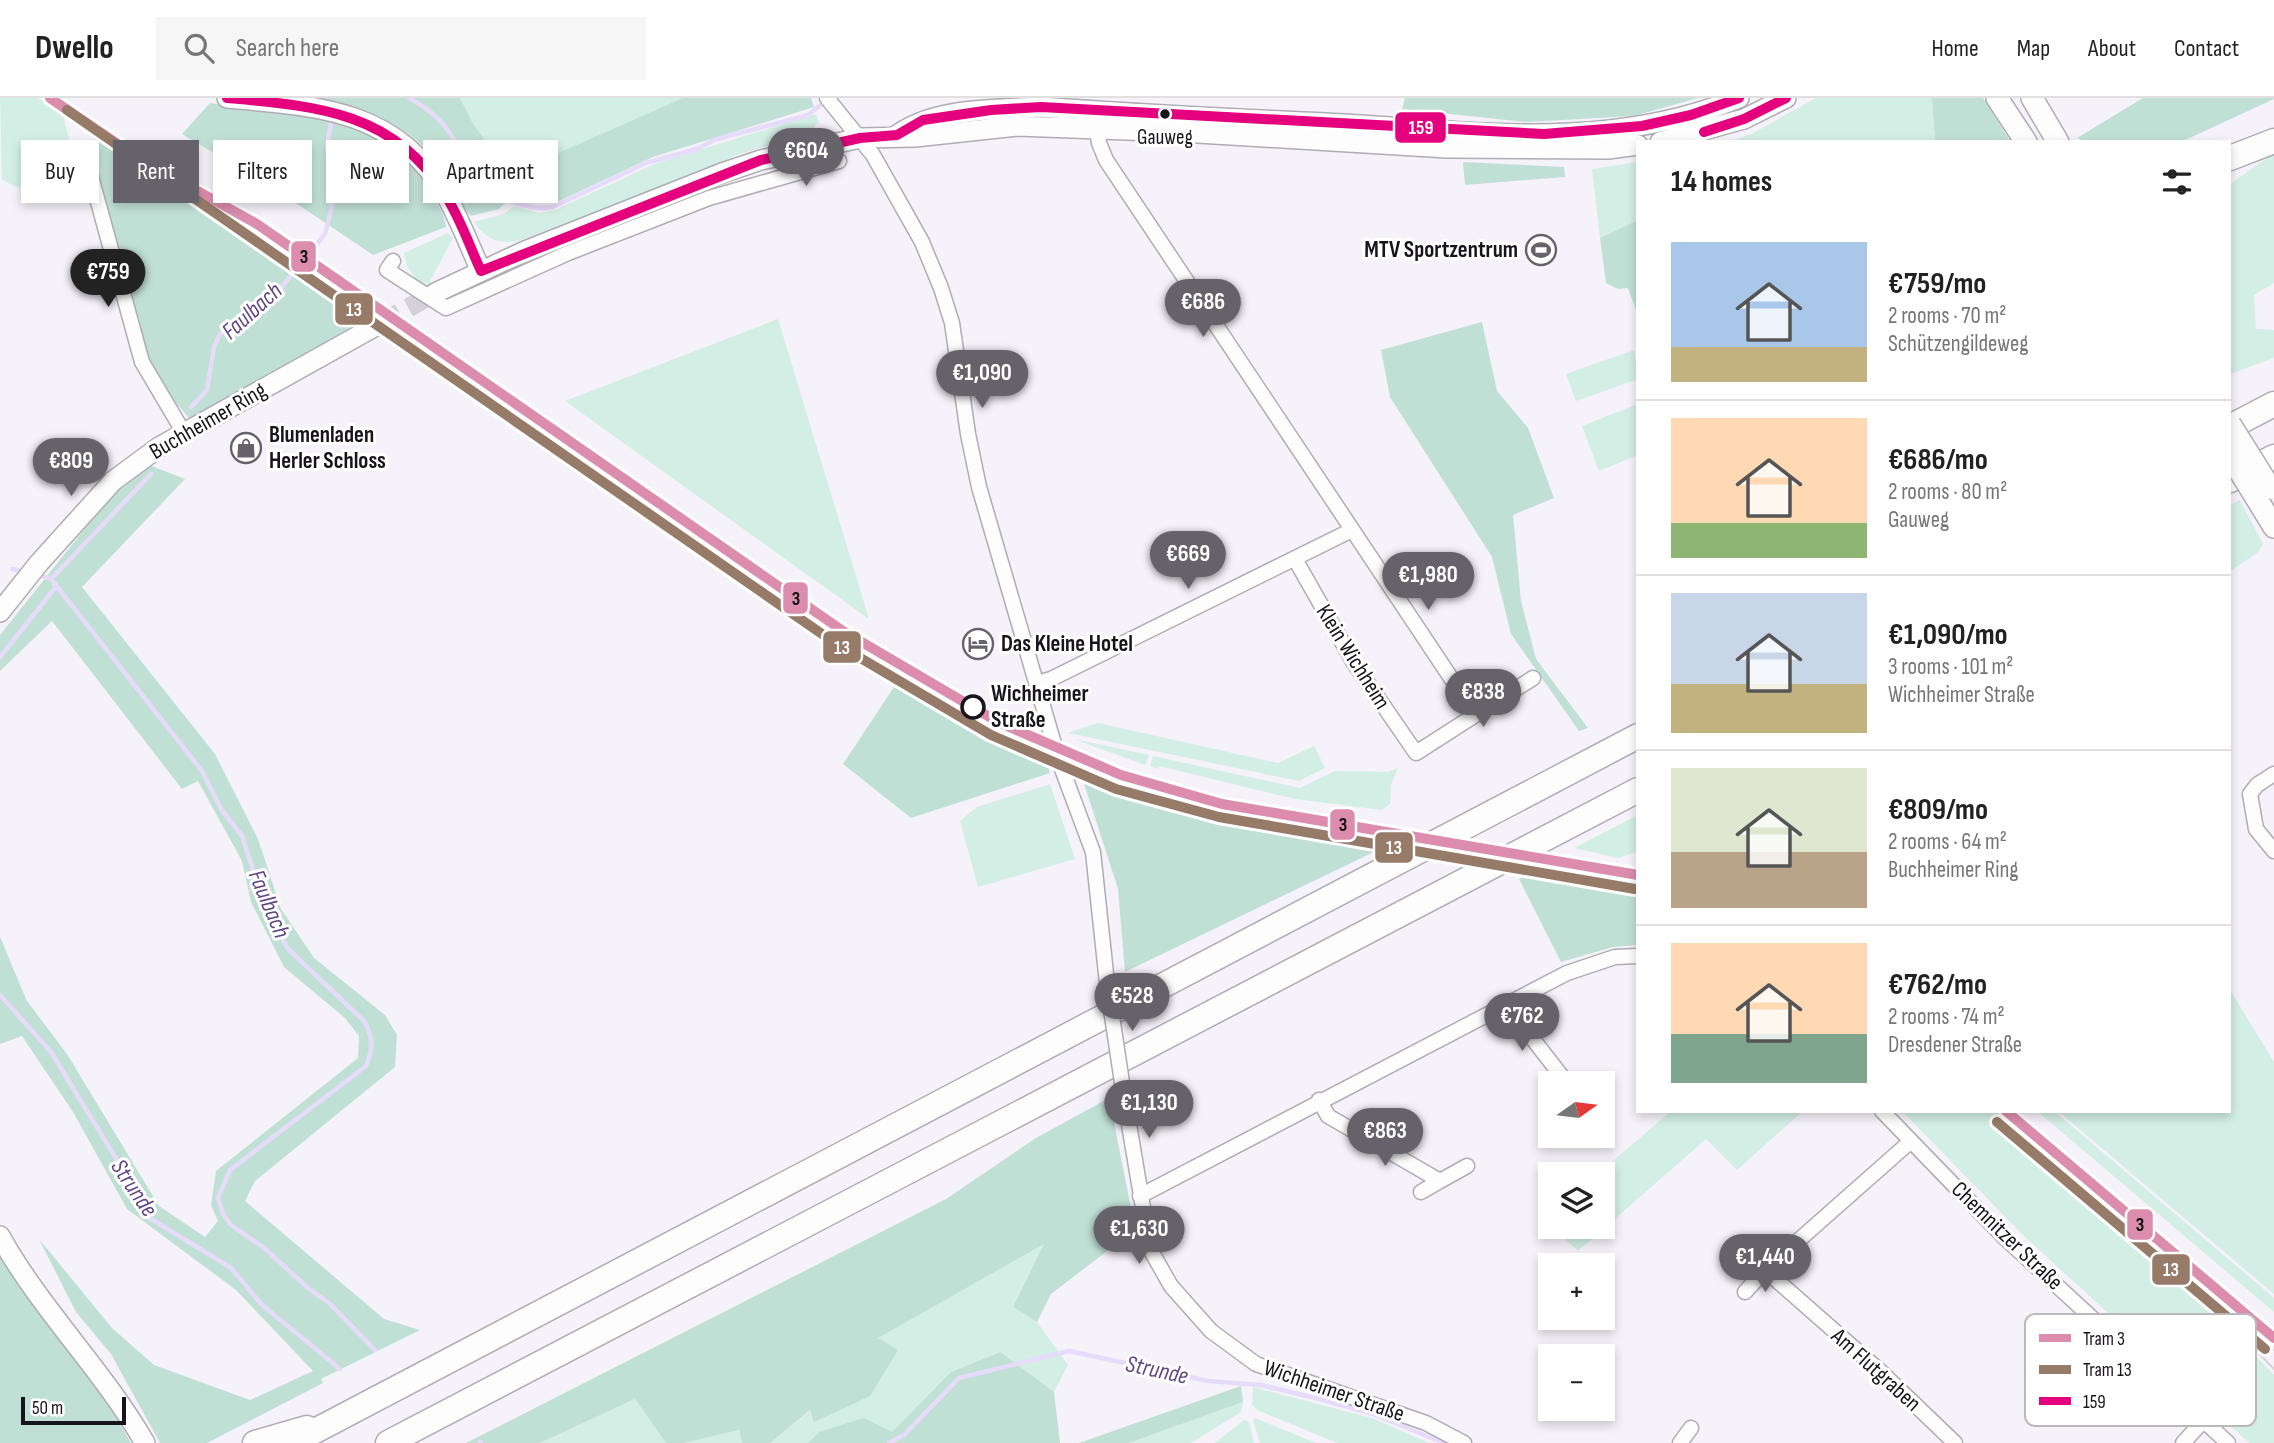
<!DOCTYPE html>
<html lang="en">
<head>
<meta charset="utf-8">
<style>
  :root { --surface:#fff; --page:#f6f6f6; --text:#222; --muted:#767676; --line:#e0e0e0; --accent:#656269 }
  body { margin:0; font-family:"Sofia Sans Condensed",sans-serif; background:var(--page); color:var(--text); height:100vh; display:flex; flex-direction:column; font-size:26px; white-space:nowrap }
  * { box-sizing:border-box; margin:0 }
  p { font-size:23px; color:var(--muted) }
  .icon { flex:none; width:38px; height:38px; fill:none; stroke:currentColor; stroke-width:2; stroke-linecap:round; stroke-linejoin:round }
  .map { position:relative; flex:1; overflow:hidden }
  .side { position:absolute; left:1636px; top:42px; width:595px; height:973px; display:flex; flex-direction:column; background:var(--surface); border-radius:0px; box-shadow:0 4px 10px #0003 }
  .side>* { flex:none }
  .top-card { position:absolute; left:21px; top:42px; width:665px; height:63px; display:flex; gap:14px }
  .needle { width:46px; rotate:76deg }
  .fabs { position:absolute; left:1538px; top:973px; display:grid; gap:14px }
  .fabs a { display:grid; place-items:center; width:77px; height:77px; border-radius:0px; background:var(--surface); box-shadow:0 4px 10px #0003; font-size:35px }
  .scale { position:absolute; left:21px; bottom:18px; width:105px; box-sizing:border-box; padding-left:7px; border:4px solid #17141b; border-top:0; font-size:19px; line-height:24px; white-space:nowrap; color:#17141b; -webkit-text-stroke:5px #fff; paint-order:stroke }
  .price { position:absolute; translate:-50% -60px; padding:0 16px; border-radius:24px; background:var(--accent); color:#fff; font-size:23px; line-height:46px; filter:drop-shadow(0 2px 4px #0008) }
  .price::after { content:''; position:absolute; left:50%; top:42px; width:21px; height:16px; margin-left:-10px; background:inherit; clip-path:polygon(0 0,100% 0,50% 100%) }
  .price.on { background:#222; color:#fff }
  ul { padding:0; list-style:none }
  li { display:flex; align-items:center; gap:21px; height:175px; padding:0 35px }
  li+li { border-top:2px solid var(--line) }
  li span { display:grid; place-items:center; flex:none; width:196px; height:140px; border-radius:0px; color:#555 }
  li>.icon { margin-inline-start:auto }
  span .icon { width:84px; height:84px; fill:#fffc; stroke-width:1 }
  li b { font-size:30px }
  h2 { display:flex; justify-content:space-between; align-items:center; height:84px; padding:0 35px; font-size:30px }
  .pill { padding:0 24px; border-radius:0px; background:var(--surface); box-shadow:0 4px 10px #0003; font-size:24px; line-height:63px }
  .pill.on { background:var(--accent); color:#fff }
  header { display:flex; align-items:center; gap:42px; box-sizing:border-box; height:98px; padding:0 35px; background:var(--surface); border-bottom:2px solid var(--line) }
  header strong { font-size:33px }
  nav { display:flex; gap:38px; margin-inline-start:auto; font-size:24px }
  .search { width:490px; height:63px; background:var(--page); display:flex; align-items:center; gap:18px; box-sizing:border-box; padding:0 24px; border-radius:0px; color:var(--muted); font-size:26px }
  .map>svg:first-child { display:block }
  .green { fill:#d3eee4 }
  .forest { fill:#c1e0d5 }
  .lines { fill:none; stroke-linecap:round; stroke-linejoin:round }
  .stream { stroke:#e7dbfa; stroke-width:4.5 }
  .secondary-tunnel { stroke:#d4d1d8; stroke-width:19; stroke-dasharray:19 10; stroke-linecap:butt }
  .street-casing { stroke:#afacb3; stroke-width:17 }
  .secondary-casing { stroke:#afacb3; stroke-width:22 }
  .primary-casing { stroke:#afacb3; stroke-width:24 }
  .highway-casing { stroke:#afacb3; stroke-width:27 }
  .street { stroke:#fefdfe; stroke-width:14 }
  .secondary { stroke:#fefdfe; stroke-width:19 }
  .primary { stroke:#fefdfe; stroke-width:21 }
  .highway { stroke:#fefdfe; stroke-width:24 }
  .tram { stroke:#d5d3d6; stroke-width:2 }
  .street-bridge-casing { stroke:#afacb3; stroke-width:17; stroke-linecap:butt }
  .primary-bridge-casing { stroke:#afacb3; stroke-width:24; stroke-linecap:butt }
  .street-bridge { stroke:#fefdfe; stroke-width:14 }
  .primary-bridge { stroke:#fefdfe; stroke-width:21 }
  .bus-1-casing { stroke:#fff; stroke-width:16 }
  .bus-1 { stroke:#e5007d; stroke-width:10 }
  .tram-1-casing { stroke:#fff; stroke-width:16 }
  .tram-2-casing { stroke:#fff; stroke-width:16 }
  .tram-1 { stroke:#dc8dad; stroke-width:10 }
  .tram-2 { stroke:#967b68; stroke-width:10 }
  .bus-dot { fill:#17141b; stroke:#fff; stroke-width:2.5 }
  .stop-dot { fill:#fff; stroke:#17141b; stroke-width:3.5 }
  .labels { text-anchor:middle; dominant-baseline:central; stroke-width:6; stroke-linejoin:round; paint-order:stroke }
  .bus-label { font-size:21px; fill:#17141b; stroke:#fff }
  .poi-label { font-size:23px; font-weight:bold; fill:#17141b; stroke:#fff; text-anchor:start }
  .street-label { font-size:23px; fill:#17141b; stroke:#fff }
  .stop-label { font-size:23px; font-weight:bold; fill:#17141b; stroke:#fff; text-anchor:start }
  .water-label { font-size:24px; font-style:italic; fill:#614684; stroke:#fff }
  .key { fill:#fff; stroke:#b9b8bb; stroke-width:2 }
  .key-label { font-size:19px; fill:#17141b }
  .line-badge { stroke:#fff; stroke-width:2.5 }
  .badge-label { font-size:19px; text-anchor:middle; font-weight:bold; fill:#fff }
  .pale-badge-label { font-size:19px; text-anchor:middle; font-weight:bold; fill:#111 }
</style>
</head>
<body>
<header>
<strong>Dwello</strong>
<div class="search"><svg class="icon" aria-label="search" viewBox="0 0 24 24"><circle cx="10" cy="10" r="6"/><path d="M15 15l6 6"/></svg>Search here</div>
<nav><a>Home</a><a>Map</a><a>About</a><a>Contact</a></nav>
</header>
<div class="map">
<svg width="2274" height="1345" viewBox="0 0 2274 1345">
  <rect width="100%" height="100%" fill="#f5f2f9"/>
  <path class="green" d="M0,0H38L63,17L83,95C66,103 16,93 2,81Z
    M441,0H714L514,83Z
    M1816,0H1932L1935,44H1729L1753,35Z
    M816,16L819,25L814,28L816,34L736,57L661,94L521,142C499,147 487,142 474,124L504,116L514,108L539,115L555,112L654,66Z
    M2274,55V185L2254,197L2256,231L2274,232V260L2230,276V86Z
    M1638,64V122L1600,140L1592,71Z
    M448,135L453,140L429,185L419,186L407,168L404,155Z
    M778,221L869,521L565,303Z
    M1634,252L1638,281L1576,303L1566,276Z
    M1638,306V357L1599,373L1582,328Z
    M2240,402L2263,446L2257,455L2230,473V407Z
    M1098,625L1278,665L1314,648L1325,670L1299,683L1068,635Z
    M1074,641L1149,657L1145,667Z
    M1153,658L1300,690L1335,673L1388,674L1398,670L1391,687L1390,706L1382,712L1295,701L1159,668L1158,671L1150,668Z
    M1050,686L1075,761L978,789L960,723L977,709Z
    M1638,717V753L1619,760L1574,750Z
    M1539,771L1584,778L1585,774L1638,785V798L1538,774L1519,781Z
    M2230,892L2274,964V1196L2058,1013H2230Z
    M1671,1013H1803L1737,1072L1706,1041L1578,1153L1552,1129H1603V1076H1598Z
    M1902,1013H1999L2122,1119L2274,1277V1345H2249L2021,1135Z
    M2037,1013H2054L2274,1200V1214Z
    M1045,1145L1013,1209L1037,1224L1068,1267L1054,1294L999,1254L951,1274L892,1334H819L808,1345H770L811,1312L814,1324L877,1240Z
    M1253,1289L1372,1320L1429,1345H1337L1257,1312L1252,1307Z
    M635,1301L666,1345H540Z
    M1243,1304L1241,1314L1191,1345H1129Z
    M1255,1320L1316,1345H1260L1253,1322Z
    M1244,1322L1249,1324L1254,1345H1215Z
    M739,1332L742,1345H684Z"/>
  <path class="forest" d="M311,0H460L473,26L511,76L683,0H811L814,9L653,59L557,104L535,102L521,89L499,111L471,118C460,107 451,83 441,68C411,28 360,5 311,0Z
    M1405,0H1698L1634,18L1527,24L1402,11Z
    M1932,0H1983L2011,44H1935Z
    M2143,0H2274V1L2181,44H2087L2077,40Z
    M210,5C288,15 377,13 425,86C433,99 445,115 446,129L373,157L281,95L182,36Z
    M94,40L135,67L244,125L374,215L308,256L189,320L160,286L145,255L98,78Z
    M1463,64L1564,69L1565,79L1465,87Z
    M1638,122V218L1628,190L1618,191L1606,185L1600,140Z
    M1482,224L1497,293L1528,330L1554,400L1513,417L1521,503L1536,561L1588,630L1579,633L1511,536L1492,459L1390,299L1381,252Z
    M149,367L185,381L82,489L215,656L258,741L281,811L314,860L385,917L397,937L395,969L255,1083L245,1103L384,1221L420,1232L321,1281L323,1285L207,1345H160L111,1256L76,1214L39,1141L112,1230L154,1267L250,1302L313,1273L236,1192L127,1111L73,1014L22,938L0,946V839L27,903L67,956L159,1108L205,1139L218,1123L211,1107L216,1073L358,960L359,938L345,920L284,869L251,804L242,763L198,683L182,691L52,523L0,573V537L122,384Z
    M898,583L1009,645L1046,661L1050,675L911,720L843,666Z
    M1082,679L1202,717L1378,752L1125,874L1118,791Z
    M1538,774L1638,799V847L1613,849L1561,864L1519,781Z
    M1109,1000L1141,1160L1124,1140L1051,1196L1037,1224L1013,1209L1044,1146L878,1240L898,1252L870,1298L814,1324L810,1312L770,1345H742L739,1332L684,1345H666L635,1301L540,1345H466L946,1101L1036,1040Z
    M0,1154L36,1210L84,1264L131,1345H0Z
    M1000,1254L1054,1294L1060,1345H808L819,1334L864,1320L892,1334L951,1274Z
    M1241,1288L1243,1304L1129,1345H1079Z"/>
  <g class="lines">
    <path class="stream" d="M409,0C424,8 437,17 447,31C457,44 461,61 471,74C489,97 524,114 553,109L646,65L697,51L714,42L808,17L827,2
      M191,309L207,292L214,249L219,238L228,228L280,191L325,136L332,108L327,48L332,20
      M151,376L51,481L202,673L221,711L242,738L261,797L287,850L364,923C374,941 373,950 366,968L230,1072L218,1100L223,1116L231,1127L263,1149L308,1190L329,1205L375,1252
      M12,471L18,472
      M44,479L51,481
      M0,559L55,490
      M0,897L51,954L128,1080L134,1100L148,1119L231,1170L261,1206L340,1271
      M480,1344L481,1345
      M889,1345L904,1337L959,1280L1069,1253L1208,1283L1261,1287L1315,1300L1373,1316L1444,1345"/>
    <path class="secondary-tunnel" d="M383,224L435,195"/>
    <g class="street-casing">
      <path id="street" d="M827,0L873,57L922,144L941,190L952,225L968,336L979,389L1059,663L1093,754L1107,885
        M1096,24L1099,45L1106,62L1475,616
        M87,64L142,264L184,335
        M393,163L387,172L446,210L568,155L709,100L839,63
        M1295,461L1354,565L1416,655L1533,580
        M1037,585L1051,581L1352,432
        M2274,676L2257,687L2250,696L2256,731L2274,753
        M1509,904L1518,922L1567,985
        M1123,991L1150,1151L1171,1188L1211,1233L1256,1266L1426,1325L1464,1345
        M1319,1002L1328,1018L1440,1083L1467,1068
        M1882,1013L2005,1140L2228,1345
        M1911,1043L1765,1172L1880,1273L1955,1345
        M1421,1094L1440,1083
        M1140,1098L1567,875L1615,859L1638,858
        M1745,1194L1765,1172
        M1680,1345L1691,1330
        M2183,1345L2203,1323"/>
    </g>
    <g class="secondary-casing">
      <path id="secondary" d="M227,0C314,8 395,10 444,94C459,119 469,147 481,173
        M897,37C936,9 995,12 1041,9C1142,17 1244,21 1345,26C1479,34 1610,53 1739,0
        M1660,44L1744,21L1786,0
        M435,195L525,153L722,75L761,62L860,40L915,39L1017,28L1181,34L1447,50L1608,51L1638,47
        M0,514L39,465L113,383L159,349L383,224
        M0,1138C41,1212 103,1272 145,1345"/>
    </g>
    <g class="primary-casing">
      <path id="primary" d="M1997,0L2026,44
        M2032,0L2058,44
        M2255,398L2274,429"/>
    </g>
    <g class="highway-casing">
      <path id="highway" d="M2230,60L2274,43
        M2230,329L2274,306
        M2230,382L2274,359
        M255,1345L307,1330
        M292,1345L1638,638
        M388,1345L1638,692"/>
    </g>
    <use href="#street" class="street"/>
    <use href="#secondary" class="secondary"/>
    <use href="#primary" class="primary"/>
    <use href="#highway" class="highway"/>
    <path class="tram" d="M2109,1101L2274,1271
      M2233,1218L2274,1252"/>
    <g class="street-bridge-casing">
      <path id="street-bridge" d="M1107,885L1123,991"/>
    </g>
    <g class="primary-bridge-casing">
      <path id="primary-bridge" d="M2230,326L2270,390
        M2230,358L2255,398"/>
    </g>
    <use href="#street-bridge" class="street-bridge"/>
    <use href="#primary-bridge" class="primary-bridge"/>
    <g class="bus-1-casing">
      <path id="bus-1" d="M227,0C315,8 393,13 444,95C460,119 469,147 481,173
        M1704,34L1744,21L1786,0
        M481,173L761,62L860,40L897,37L923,22L991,12L1041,9L1544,36L1642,28L1691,17L1739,0"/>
    </g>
    <use href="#bus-1" class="bus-1"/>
    <g class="tram-1-casing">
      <path id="tram-1" d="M50,0L138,60L257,126L843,533L998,624L1121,677L1222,706L1638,777
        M2006,1013L2274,1240"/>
    </g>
    <g class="tram-2-casing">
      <path id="tram-2" d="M67,12L835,545L991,637L1116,691L1219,719L1635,791
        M1997,1024L2265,1251"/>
    </g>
    <use href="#tram-1" class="tram-1"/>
    <use href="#tram-2" class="tram-2"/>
  </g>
  <defs>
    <g id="stadium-ring" transform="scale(1.575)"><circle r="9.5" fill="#fff" stroke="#656269" stroke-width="1.5"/><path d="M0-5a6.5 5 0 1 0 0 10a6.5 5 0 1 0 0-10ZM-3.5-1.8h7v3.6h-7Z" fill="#656269"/></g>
    <g id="shop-ring" transform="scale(1.575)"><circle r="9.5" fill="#fff" stroke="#656269" stroke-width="1.5"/><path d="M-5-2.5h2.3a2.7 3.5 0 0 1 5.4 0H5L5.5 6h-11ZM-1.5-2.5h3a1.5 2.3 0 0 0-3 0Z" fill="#656269"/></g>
    <g id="hotel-ring" transform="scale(1.575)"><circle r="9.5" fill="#fff" stroke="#656269" stroke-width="1.5"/><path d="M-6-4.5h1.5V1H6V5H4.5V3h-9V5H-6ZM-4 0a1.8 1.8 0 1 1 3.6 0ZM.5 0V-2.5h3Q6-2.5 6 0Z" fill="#656269"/></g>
  </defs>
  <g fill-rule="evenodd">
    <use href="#stadium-ring" x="1541" y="152"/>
    <use href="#shop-ring" x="246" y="350"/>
    <use href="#hotel-ring" x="978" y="546"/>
  </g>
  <circle class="bus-dot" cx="1165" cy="16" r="6"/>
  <circle class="stop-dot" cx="973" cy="609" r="11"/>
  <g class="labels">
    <g class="bus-label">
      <text x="1165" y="39">Gauweg</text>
    </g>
    <g class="poi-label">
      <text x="1518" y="152" text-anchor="end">MTV Sportzentrum</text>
      <text x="269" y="337">Blumenladen<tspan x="269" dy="26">Herler Schloss</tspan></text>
      <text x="1001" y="546">Das Kleine Hotel</text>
    </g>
    <g class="street-label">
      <text transform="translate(208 323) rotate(-30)">Buchheimer Ring</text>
      <text transform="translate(1353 559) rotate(58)">Klein Wichheim</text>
      <text transform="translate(2007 1138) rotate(44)">Chemnitzer Straße</text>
      <text transform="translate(1876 1272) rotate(42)">Am Flutgraben</text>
      <text transform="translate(1334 1293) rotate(19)">Wichheimer Straße</text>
    </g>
    <g class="stop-label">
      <text x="991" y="596">Wichheimer<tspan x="991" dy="26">Straße</tspan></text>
    </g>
    <g class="water-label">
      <text transform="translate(252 213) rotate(-42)">Faulbach</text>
      <text transform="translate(269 806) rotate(67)">Faulbach</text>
      <text transform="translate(134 1090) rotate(56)">Strunde</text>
      <text transform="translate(1157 1272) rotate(12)">Strunde</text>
    </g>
  </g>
  <rect x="2025" y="1216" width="231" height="112" rx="10" class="key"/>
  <rect x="2039" y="1236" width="32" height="8" fill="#dc8dad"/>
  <rect x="2039" y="1267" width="32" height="9" fill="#967b68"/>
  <rect x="2039" y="1299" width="32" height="8" fill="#e5007d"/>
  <g class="key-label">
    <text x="2083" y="1247">Tram 3</text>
    <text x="2083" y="1278">Tram 13</text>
    <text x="2083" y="1310">159</text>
  </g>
  <g class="line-badge">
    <rect x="1394" y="13" width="53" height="33" rx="7" fill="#e5007d"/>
    <rect x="290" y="142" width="27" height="33" rx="7" fill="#dc8dad"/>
    <rect x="334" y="194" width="40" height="34" rx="7" fill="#967b68"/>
    <rect x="782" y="483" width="27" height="34" rx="7" fill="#dc8dad"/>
    <rect x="822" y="532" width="40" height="34" rx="7" fill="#967b68"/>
    <rect x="1329" y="710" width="27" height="33" rx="7" fill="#dc8dad"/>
    <rect x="1374" y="733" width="40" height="33" rx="7" fill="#967b68"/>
    <rect x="2126" y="1110" width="28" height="33" rx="7" fill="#dc8dad"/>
    <rect x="2151" y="1155" width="40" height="33" rx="7" fill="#967b68"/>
  </g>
  <g class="badge-label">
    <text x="1421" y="36">159</text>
    <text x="354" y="218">13</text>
    <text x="842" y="556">13</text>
    <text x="1394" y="756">13</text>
    <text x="2171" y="1178">13</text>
  </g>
  <g class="pale-badge-label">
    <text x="304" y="165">3</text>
    <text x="796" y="507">3</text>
    <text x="1343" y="733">3</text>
    <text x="2140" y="1133">3</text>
  </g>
</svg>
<div class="fabs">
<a><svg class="needle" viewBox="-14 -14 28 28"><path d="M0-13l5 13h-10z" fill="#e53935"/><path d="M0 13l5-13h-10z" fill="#767676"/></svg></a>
<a><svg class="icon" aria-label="layers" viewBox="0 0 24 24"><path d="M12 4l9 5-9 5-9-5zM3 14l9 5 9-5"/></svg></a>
<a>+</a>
<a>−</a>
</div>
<div class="scale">50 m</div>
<b class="price" style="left:806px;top:90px">€604</b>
<b class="price on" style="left:108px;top:211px">€759</b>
<b class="price" style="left:1203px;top:241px">€686</b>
<b class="price" style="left:982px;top:312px">€1,090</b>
<b class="price" style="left:71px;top:400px">€809</b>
<b class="price" style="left:1188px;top:493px">€669</b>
<b class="price" style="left:1428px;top:514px">€1,980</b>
<b class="price" style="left:1483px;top:631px">€838</b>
<b class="price" style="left:1132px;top:935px">€528</b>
<b class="price" style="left:1522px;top:955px">€762</b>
<b class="price" style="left:1149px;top:1042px">€1,130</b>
<b class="price" style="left:1385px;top:1070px">€863</b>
<b class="price" style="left:1139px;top:1168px">€1,630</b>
<b class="price" style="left:1765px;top:1196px">€1,440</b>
<div class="top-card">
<a class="pill">Buy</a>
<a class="pill on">Rent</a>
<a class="pill">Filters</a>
<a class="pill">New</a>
<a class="pill">Apartment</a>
</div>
<section class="side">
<h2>14 homes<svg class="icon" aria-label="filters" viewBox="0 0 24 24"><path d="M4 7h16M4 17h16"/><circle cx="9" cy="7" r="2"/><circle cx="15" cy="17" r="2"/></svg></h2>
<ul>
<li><span style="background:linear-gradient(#a9c7e8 75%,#c2b280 0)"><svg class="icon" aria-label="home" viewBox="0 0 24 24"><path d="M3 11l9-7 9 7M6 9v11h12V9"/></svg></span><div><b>€759/mo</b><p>2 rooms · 70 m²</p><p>Schützengildeweg</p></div></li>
<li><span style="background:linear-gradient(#ffd9b3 75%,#8fb573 0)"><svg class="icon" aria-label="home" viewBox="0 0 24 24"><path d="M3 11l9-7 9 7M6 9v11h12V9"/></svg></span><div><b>€686/mo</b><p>2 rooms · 80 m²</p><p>Gauweg</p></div></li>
<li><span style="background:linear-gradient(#c9d6e8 65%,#c2b280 0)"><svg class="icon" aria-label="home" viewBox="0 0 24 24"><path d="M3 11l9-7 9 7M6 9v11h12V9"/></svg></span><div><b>€1,090/mo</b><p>3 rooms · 101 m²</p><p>Wichheimer Straße</p></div></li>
<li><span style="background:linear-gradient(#dfe7d0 60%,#b9a48a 0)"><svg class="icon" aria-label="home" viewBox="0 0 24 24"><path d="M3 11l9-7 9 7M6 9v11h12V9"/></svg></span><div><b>€809/mo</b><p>2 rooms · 64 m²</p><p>Buchheimer Ring</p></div></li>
<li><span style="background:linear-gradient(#ffd9b3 65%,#7fa58c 0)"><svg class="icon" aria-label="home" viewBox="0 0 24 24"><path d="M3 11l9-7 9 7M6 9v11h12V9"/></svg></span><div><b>€762/mo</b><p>2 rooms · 74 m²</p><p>Dresdener Straße</p></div></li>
</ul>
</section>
</div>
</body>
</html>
